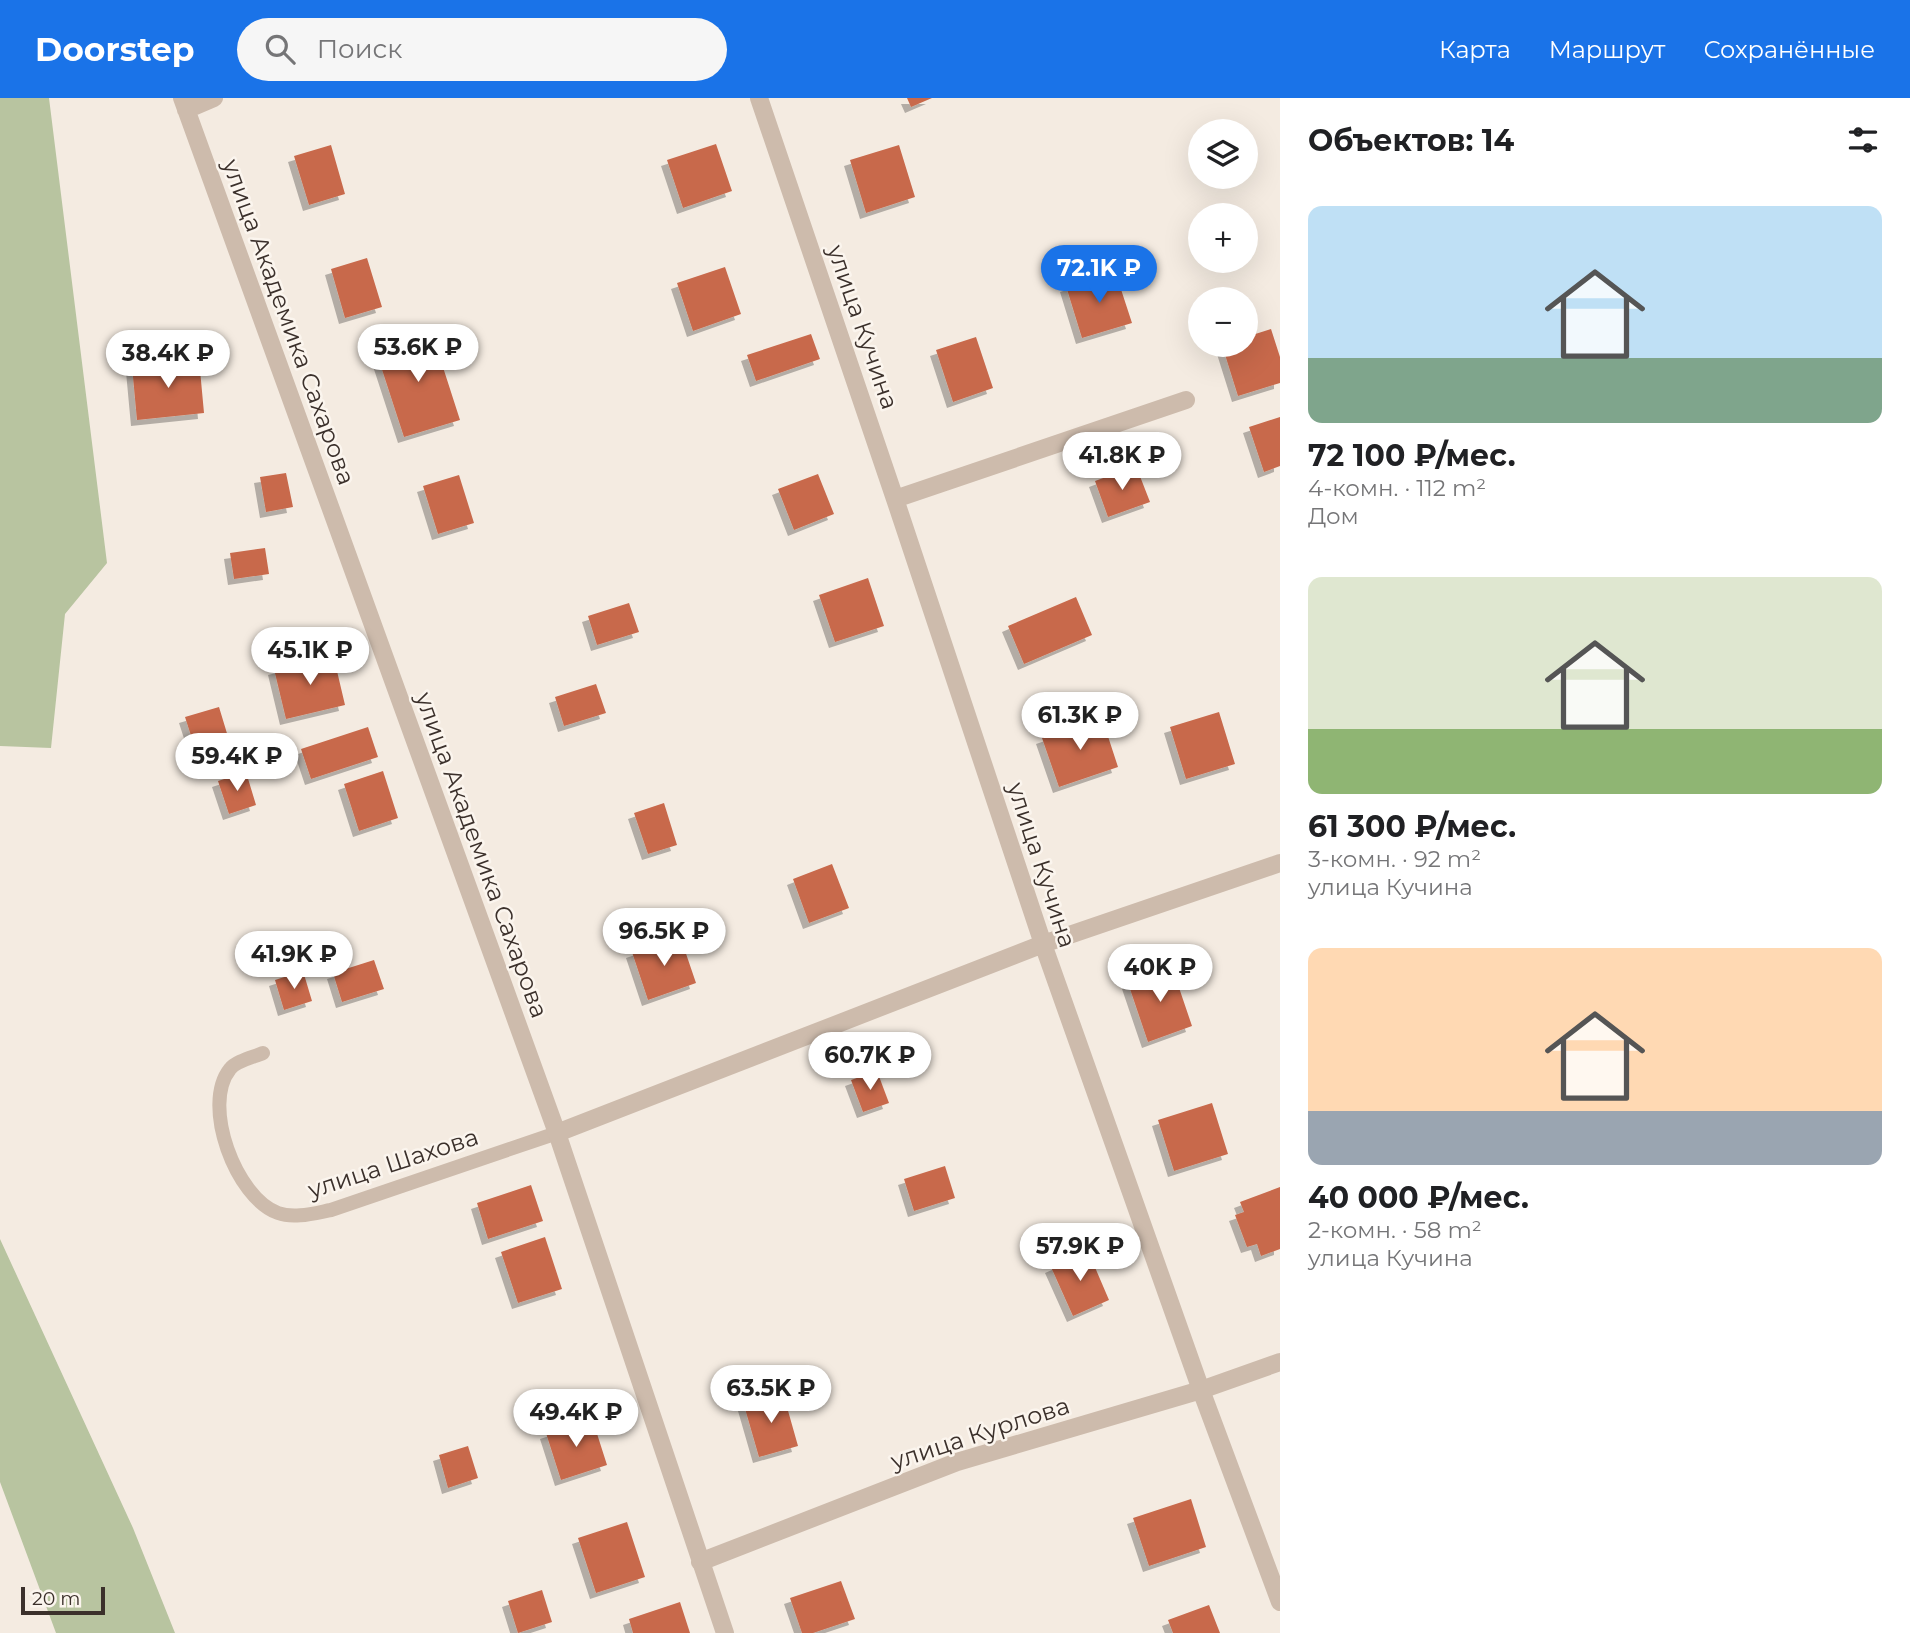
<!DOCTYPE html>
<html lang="ru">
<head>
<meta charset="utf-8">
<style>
  :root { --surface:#fff; --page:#f6f6f6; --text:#202124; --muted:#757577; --accent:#1a73e8 }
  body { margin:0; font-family:Montserrat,sans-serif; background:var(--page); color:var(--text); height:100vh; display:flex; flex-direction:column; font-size:26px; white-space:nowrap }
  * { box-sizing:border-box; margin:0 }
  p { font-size:23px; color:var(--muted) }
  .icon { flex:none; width:38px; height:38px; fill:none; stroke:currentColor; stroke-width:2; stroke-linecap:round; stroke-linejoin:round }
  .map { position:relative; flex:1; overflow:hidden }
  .side { display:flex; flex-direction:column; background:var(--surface); width:630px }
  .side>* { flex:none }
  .buttons { position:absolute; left:1188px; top:21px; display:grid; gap:14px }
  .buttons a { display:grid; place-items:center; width:70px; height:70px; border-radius:50%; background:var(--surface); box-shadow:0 7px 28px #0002; font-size:35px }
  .scale { position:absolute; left:21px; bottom:18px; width:84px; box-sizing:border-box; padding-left:7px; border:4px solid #3b302b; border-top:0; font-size:19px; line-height:24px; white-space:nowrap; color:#3b302b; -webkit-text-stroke:5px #fbf5ee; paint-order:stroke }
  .price { position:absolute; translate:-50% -60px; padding:0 16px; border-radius:24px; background:#fff; color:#222; font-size:23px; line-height:46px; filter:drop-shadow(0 2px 4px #0008) }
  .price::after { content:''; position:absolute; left:50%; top:42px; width:21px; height:16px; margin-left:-10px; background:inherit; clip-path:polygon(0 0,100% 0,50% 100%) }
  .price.current { background:var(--accent); color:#fff }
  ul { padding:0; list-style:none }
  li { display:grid; align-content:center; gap:14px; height:371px; padding:0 28px }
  li span { display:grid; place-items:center; height:217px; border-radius:14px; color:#555 }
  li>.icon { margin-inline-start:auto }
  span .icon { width:126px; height:126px; fill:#fffc; stroke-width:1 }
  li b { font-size:30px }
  h2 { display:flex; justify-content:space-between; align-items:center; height:84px; padding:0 28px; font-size:30px }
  header { display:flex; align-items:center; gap:42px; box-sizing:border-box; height:98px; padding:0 35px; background:var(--accent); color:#fff }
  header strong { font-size:33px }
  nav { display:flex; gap:38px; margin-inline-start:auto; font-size:24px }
  .search { width:490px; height:63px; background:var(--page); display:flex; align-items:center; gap:18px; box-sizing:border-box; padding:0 24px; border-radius:38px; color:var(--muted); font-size:26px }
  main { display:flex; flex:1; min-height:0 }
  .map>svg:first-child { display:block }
  .green { fill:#b8c4a0 }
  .building { fill:#c8694b; filter:url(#shadow) }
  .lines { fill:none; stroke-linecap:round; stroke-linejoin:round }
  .service { stroke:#cdbbac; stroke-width:14 }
  .minor { stroke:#cdbbac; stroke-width:18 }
  .labels { text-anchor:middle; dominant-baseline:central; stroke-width:5; stroke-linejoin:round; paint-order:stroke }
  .street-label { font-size:24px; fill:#3b302b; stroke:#fbf5ee }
</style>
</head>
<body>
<header>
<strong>Doorstep</strong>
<div class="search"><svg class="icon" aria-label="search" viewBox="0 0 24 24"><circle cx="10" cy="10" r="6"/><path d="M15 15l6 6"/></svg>Поиск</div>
<nav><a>Карта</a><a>Маршрут</a><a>Сохранённые</a></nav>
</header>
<main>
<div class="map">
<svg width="1280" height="1535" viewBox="0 0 1280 1535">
  <defs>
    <filter id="shadow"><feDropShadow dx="-6" dy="6" stdDeviation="0" flood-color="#0004"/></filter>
  </defs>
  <rect width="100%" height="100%" fill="#f4ebe1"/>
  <path class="green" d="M0,0H49L107,465L65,516L51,650L0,648Z
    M0,1141L133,1430L175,1535H56L0,1384Z"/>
  <path class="building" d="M907,0H932L911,9Z
    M716,46L732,93L683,110L667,62Z
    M331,47L345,96L309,107L294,58Z
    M899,47L915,99L866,115L850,62Z
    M367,160L382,209L345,220L331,171Z
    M725,169L741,216L693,233L677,185Z
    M1115,173L1132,225L1082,240L1066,188Z
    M1271,231L1280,259V285L1238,298L1222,247H1246V239Z
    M431,232L460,322L404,339L375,250Z
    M811,236L820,261L756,283L747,257Z
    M976,239L993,290L953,304L936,252Z
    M199,261L204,315L137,322L132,268Z
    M1280,319V368L1264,374L1249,329Z
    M1136,368L1150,404L1108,419L1095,383Z
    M286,375L293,409L266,414L260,379Z
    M818,376L834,416L794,432L778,391Z
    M459,377L474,425L438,436L423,388Z
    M265,450L269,476L234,481L230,455Z
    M868,480L884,528L835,544L819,497Z
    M1076,499L1092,537L1024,566L1008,528Z
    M629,505L639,534L597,547L588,518Z
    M333,556L345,607L286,621L274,571Z
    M596,586L606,615L564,628L555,599Z
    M219,609L229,642L196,653L185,619Z
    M1219,614L1235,666L1186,681L1170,629Z
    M1102,620L1118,669L1059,689L1042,640Z
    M368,629L378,659L311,681L301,651Z
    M383,673L398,720L359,733L344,686Z
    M246,674L256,707L229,716L218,683Z
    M664,705L677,747L648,756L634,715Z
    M832,766L849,810L809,825L793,781Z
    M680,838L696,885L648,902L632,854Z
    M374,862L384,891L342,904L333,875Z
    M1172,869L1192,928L1148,944L1128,885Z
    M303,873L312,903L284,912L275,882Z
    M877,973L889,1005L863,1014L851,982Z
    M1212,1005L1228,1056L1174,1073L1158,1022Z
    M945,1068L955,1100L914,1113L904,1081Z
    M531,1087L543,1123L488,1141L477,1105Z
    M1280,1089V1151L1261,1158L1257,1146L1247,1149L1235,1117L1244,1114L1240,1104Z
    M545,1139L562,1191L518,1205L501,1154Z
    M1088,1153L1109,1202L1073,1218L1051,1169Z
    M783,1295L798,1348L759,1359L744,1307Z
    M592,1320L607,1367L561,1382L546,1335Z
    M468,1348L478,1380L448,1390L439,1357Z
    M1191,1401L1206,1449L1149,1468L1133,1420Z
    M627,1424L645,1479L596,1495L578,1440Z
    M841,1483L855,1521L813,1535H802L790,1500Z
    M542,1492L552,1524L518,1535L508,1503Z
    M680,1504L690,1535H633L629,1521Z
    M1209,1507L1220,1535H1173L1168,1522Z"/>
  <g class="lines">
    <path class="service" d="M263,955C254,959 236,963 230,971C201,1007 236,1100 278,1115C294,1121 315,1115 331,1112L557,1035"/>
    <path class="minor" d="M182,0L557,1035L725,1535
      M759,0L895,401L1043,846L1201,1292L1280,1504
      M186,12L214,0
      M895,401L1186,302
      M557,1035L1043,846L1280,765
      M700,1464L957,1364L1201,1292L1280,1264"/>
  </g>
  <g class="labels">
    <g class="street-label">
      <text transform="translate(289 224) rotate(70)">улица Академика Сахарова</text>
      <text transform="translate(863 229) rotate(71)">улица Кучина</text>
      <text transform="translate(482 757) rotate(70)">улица Академика Сахарова</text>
      <text transform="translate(1042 767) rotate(72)">улица Кучина</text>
      <text transform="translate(393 1065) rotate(-18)">улица Шахова</text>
      <text transform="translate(980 1335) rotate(-18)">улица Курлова</text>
    </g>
  </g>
</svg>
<div class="buttons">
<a><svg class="icon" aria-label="layers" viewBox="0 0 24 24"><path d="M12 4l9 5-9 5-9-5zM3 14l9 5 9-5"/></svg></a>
<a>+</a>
<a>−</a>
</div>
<div class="scale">20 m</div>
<b class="price current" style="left:1099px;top:207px">72.1K ₽</b>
<b class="price" style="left:418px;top:286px">53.6K ₽</b>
<b class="price" style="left:168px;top:292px">38.4K ₽</b>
<b class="price" style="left:1122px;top:394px">41.8K ₽</b>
<b class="price" style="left:310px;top:589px">45.1K ₽</b>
<b class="price" style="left:1080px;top:654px">61.3K ₽</b>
<b class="price" style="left:237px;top:695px">59.4K ₽</b>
<b class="price" style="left:664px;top:870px">96.5K ₽</b>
<b class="price" style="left:294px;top:893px">41.9K ₽</b>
<b class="price" style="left:1160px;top:906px">40K ₽</b>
<b class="price" style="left:870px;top:994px">60.7K ₽</b>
<b class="price" style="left:1080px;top:1185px">57.9K ₽</b>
<b class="price" style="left:771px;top:1327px">63.5K ₽</b>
<b class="price" style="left:576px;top:1351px">49.4K ₽</b>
</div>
<section class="side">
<h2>Объектов: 14<svg class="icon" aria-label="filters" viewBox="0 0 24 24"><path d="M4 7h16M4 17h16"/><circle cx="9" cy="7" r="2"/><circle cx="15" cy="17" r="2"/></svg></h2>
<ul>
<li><span style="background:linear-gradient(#bfe0f5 70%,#7fa58c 0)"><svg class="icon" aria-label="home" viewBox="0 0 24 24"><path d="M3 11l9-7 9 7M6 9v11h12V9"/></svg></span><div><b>72 100 ₽/мес.</b><p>4-комн. · 112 m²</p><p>Дом</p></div></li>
<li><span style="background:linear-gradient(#dfe7d0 70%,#8fb573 0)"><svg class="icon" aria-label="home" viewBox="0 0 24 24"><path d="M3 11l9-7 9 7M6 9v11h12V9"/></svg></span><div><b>61 300 ₽/мес.</b><p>3-комн. · 92 m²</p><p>улица Кучина</p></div></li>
<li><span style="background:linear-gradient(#ffd9b3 75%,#9aa5b1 0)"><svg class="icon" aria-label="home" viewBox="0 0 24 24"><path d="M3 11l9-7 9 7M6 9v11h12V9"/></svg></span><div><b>40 000 ₽/мес.</b><p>2-комн. · 58 m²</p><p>улица Кучина</p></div></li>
</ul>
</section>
</main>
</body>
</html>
